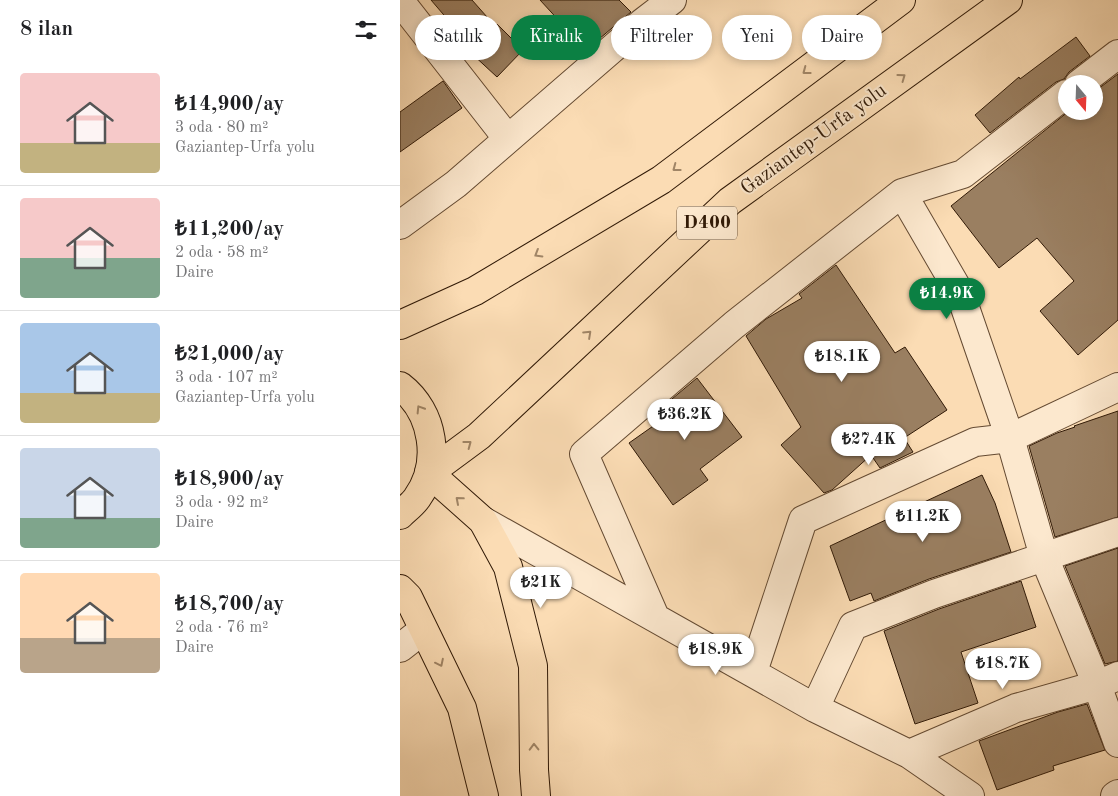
<!DOCTYPE html>
<html lang="tr">
<head>
<meta charset="utf-8">
<style>
  :root { --surface:#fff; --page:#f2f2f2; --text:#202124; --muted:#757577; --line:#e0e0e0; --accent:#0b8043 }
  body { margin:0; font-family:"Old Standard TT",serif; background:var(--page); color:var(--text); height:100vh; display:flex; flex-direction:column; font-size:19px; white-space:nowrap }
  * { box-sizing:border-box; margin:0 }
  p { font-size:16px; color:var(--muted) }
  .icon { flex:none; width:28px; height:28px; fill:none; stroke:currentColor; stroke-width:2; stroke-linecap:round; stroke-linejoin:round }
  .map { position:relative; flex:1; overflow:hidden }
  .panel { display:flex; flex-direction:column; background:var(--surface); width:400px }
  .panel>* { flex:none }
  .banner { position:absolute; left:15px; top:15px; width:475px; height:45px; display:flex; gap:10px }
  .needle { width:32px; rotate:161deg }
  .tools { position:absolute; left:658px; top:75px; display:grid; gap:10px }
  .tools a { display:grid; place-items:center; width:45px; height:45px; border-radius:50%; background:var(--surface); box-shadow:0 2px 8px #0003; font-size:25px }
  .price { position:absolute; translate:-50% -42px; padding:0 11px; border-radius:18px; background:#fff; color:#222; font-size:16px; line-height:32px; filter:drop-shadow(0 1px 2px #0008) }
  .price::after { content:''; position:absolute; left:50%; top:30px; width:15px; height:11px; margin-left:-8px; background:inherit; clip-path:polygon(0 0,100% 0,50% 100%) }
  .price.active { background:var(--accent); color:#fff }
  ul { padding:0; list-style:none }
  li { display:flex; align-items:center; gap:15px; height:125px; padding:0 20px }
  li+li { border-top:1px solid var(--line) }
  li span { display:grid; place-items:center; flex:none; width:140px; height:100px; border-radius:5px; color:#555 }
  li>.icon { margin-inline-start:auto }
  span .icon { width:60px; height:60px; fill:#fffc; stroke-width:1 }
  li b { font-size:21px }
  h2 { display:flex; justify-content:space-between; align-items:center; height:60px; padding:0 20px; font-size:21px }
  .chip { padding:0 18px; border-radius:22px; background:var(--surface); box-shadow:0 2px 8px #0003; font-size:18px; line-height:45px }
  .chip.active { background:var(--accent); color:#fff }
  main { display:flex; flex:1; min-height:0 }
  .map>svg:first-child { display:block }
  .building { fill:#9a7f61; stroke:#311a07 }
  .lines { fill:none; stroke-linecap:round; stroke-linejoin:round }
  .minor-casing { stroke:#644a32; stroke-width:30 }
  .major-casing { stroke:#311a07; stroke-width:30 }
  .highway-casing { stroke:#311a07; stroke-width:30 }
  .minor { stroke:#fce8ce; stroke-width:28 }
  .major { stroke:#fbdcb4; stroke-width:28 }
  .highway { stroke:#fbdcb4; stroke-width:28 }
  .oneway { stroke:#a08566 }
  .labels { text-anchor:middle; dominant-baseline:central; stroke-width:4; stroke-linejoin:round; paint-order:stroke }
  .shield { fill:#fce8ce; stroke:#6e5843; stroke-width:1 }
  .shield-label { font-size:19px; font-weight:bold; fill:#311a07 }
  .street-label { font-size:20px; fill:#311a07; stroke:#fce8ce }
</style>
</head>
<body>
<main>
<section class="panel">
<h2>8 ilan<svg class="icon" aria-label="filters" viewBox="0 0 24 24"><path d="M4 7h16M4 17h16"/><circle cx="9" cy="7" r="2"/><circle cx="15" cy="17" r="2"/></svg></h2>
<ul>
<li><span style="background:linear-gradient(#f6c9c9 70%,#c2b280 0)"><svg class="icon" aria-label="home" viewBox="0 0 24 24"><path d="M3 11l9-7 9 7M6 9v11h12V9"/></svg></span><div><b>₺14,900/ay</b><p>3 oda · 80 m²</p><p>Gaziantep-Urfa yolu</p></div></li>
<li><span style="background:linear-gradient(#f6c9c9 60%,#7fa58c 0)"><svg class="icon" aria-label="home" viewBox="0 0 24 24"><path d="M3 11l9-7 9 7M6 9v11h12V9"/></svg></span><div><b>₺11,200/ay</b><p>2 oda · 58 m²</p><p>Daire</p></div></li>
<li><span style="background:linear-gradient(#a9c7e8 70%,#c2b280 0)"><svg class="icon" aria-label="home" viewBox="0 0 24 24"><path d="M3 11l9-7 9 7M6 9v11h12V9"/></svg></span><div><b>₺21,000/ay</b><p>3 oda · 107 m²</p><p>Gaziantep-Urfa yolu</p></div></li>
<li><span style="background:linear-gradient(#c9d6e8 70%,#7fa58c 0)"><svg class="icon" aria-label="home" viewBox="0 0 24 24"><path d="M3 11l9-7 9 7M6 9v11h12V9"/></svg></span><div><b>₺18,900/ay</b><p>3 oda · 92 m²</p><p>Daire</p></div></li>
<li><span style="background:linear-gradient(#ffd9b3 65%,#b9a48a 0)"><svg class="icon" aria-label="home" viewBox="0 0 24 24"><path d="M3 11l9-7 9 7M6 9v11h12V9"/></svg></span><div><b>₺18,700/ay</b><p>2 oda · 76 m²</p><p>Daire</p></div></li>
</ul>
</section>
<div class="map">
<svg width="718" height="796" viewBox="0 0 718 796">
  <rect width="100%" height="100%" fill="#fbdcb4"/>
  <filter id="stains"><feTurbulence type="fractalNoise" baseFrequency=".004" numOctaves="4"/><feColorMatrix values="0 0 0 0 .2 0 0 0 0 .09 0 0 0 0 .02 0 0 0 .5 -.17"/></filter>
  <radialGradient id="worn" r=".72"><stop offset=".6" stop-color="#630" stop-opacity="0"/><stop offset="1" stop-color="#630" stop-opacity=".3"/></radialGradient>
  <path class="building" d="M31,0H72L95,26L97,24L123,50L97,77L70,52L73,49Z
    M140,0H219L231,12L186,50Z
    M676,37L690,56L669,72L664,79L656,82L590,133L575,115L619,77L620,79Z
    M718,74V320L678,355L640,311L674,281L637,238L599,268L551,206L669,111H694V92Z
    M43,81L62,108L0,152V112Z
    M436,265L495,353L505,347L547,410L504,438L513,452L480,468L471,455L432,490L424,493L381,445L401,427L346,336L366,319L402,298L399,294Z
    M297,378L342,437L300,469L308,480L273,505L229,443L266,417L260,409Z
    M718,411V517L655,537L629,446L657,433L675,427L674,426Z
    M582,475L595,503L611,552L529,579L474,601L471,593L450,601L430,546Z
    M718,548V661L705,664L665,566Z
    M621,581L636,627L561,652L578,703L515,724L484,631L539,609Z
    M687,704L705,750L653,766L654,770L597,790L579,741L658,712Z"/>
  <g class="lines">
    <g class="minor-casing">
      <path id="minor" d="M0,1L108,139
        M679,84L718,54
        M502,193L560,293L610,438L644,557L697,685L718,743
        M0,225L56,184L242,23L272,0
        M83,521L415,708L509,754L570,796
        M255,617L184,454L334,325L502,193L563,174L666,94
        M0,648L23,630
        M353,672L403,520L575,442L610,438L718,387
        M415,708L453,626L534,594L718,532
        M509,754L616,708L697,685L718,676
        M715,796L718,794"/>
    </g>
    <g class="major-casing">
      <path id="major" d="M29,473L83,521L108,567L133,666L134,770L136,796
        M0,589L8,597L62,708L84,796"/>
    </g>
    <g class="highway-casing">
      <path id="highway" d="M0,325L75,291L261,180L501,0
        M0,386C34,412 42,463 17,498C13,504 5,510 0,515
        M29,473L79,436L330,201L608,0"/>
    </g>
    <use href="#minor" class="minor"/>
    <use href="#major" class="major"/>
    <use href="#highway" class="highway"/>
  </g>
  <defs><path id="oneway-chevron" d="M-2-3.5L2.5 0L-2 3.5" fill="none" stroke-width="1.6" stroke-linecap="round" stroke-linejoin="round" transform="scale(1.25)"/></defs>
  <g class="oneway">
    <use href="#oneway-chevron" transform="translate(406 71) rotate(143)"/>
    <use href="#oneway-chevron" transform="translate(502 77) rotate(-36)"/>
    <use href="#oneway-chevron" transform="translate(276 168) rotate(143)"/>
    <use href="#oneway-chevron" transform="translate(138 254) rotate(149)"/>
    <use href="#oneway-chevron" transform="translate(188 334) rotate(-43)"/>
    <use href="#oneway-chevron" transform="translate(20 409) rotate(-122)"/>
    <use href="#oneway-chevron" transform="translate(68 444) rotate(-37)"/>
    <use href="#oneway-chevron" transform="translate(59 500) rotate(-139)"/>
    <use href="#oneway-chevron" transform="translate(40 663) rotate(64)"/>
    <use href="#oneway-chevron" transform="translate(134 747) rotate(-91)"/>
  </g>
  <g class="labels">
    <rect class="shield" x="277" y="206.5" width="60" height="33" rx="4"/>
    <g class="shield-label">
      <text x="307" y="223">D400</text>
    </g>
    <g class="street-label">
      <text transform="translate(414 140) rotate(-36)">Gaziantep-Urfa yolu</text>
    </g>
  </g>
  <rect width="100%" height="100%" filter="url(#stains)"/>
  <rect width="100%" height="100%" fill="url(#worn)"/>
</svg>
<div class="tools">
<a><svg class="needle" viewBox="-14 -14 28 28"><path d="M0-13l5 13h-10z" fill="#e53935"/><path d="M0 13l5-13h-10z" fill="#757577"/></svg></a>
</div>
<b class="price active" style="left:547px;top:320px">₺14.9K</b>
<b class="price" style="left:442px;top:383px">₺18.1K</b>
<b class="price" style="left:285px;top:441px">₺36.2K</b>
<b class="price" style="left:469px;top:466px">₺27.4K</b>
<b class="price" style="left:523px;top:543px">₺11.2K</b>
<b class="price" style="left:141px;top:609px">₺21K</b>
<b class="price" style="left:316px;top:676px">₺18.9K</b>
<b class="price" style="left:603px;top:690px">₺18.7K</b>
<div class="banner">
<a class="chip">Satılık</a>
<a class="chip active">Kiralık</a>
<a class="chip">Filtreler</a>
<a class="chip">Yeni</a>
<a class="chip">Daire</a>
</div>
</div>
</main>
</body>
</html>
